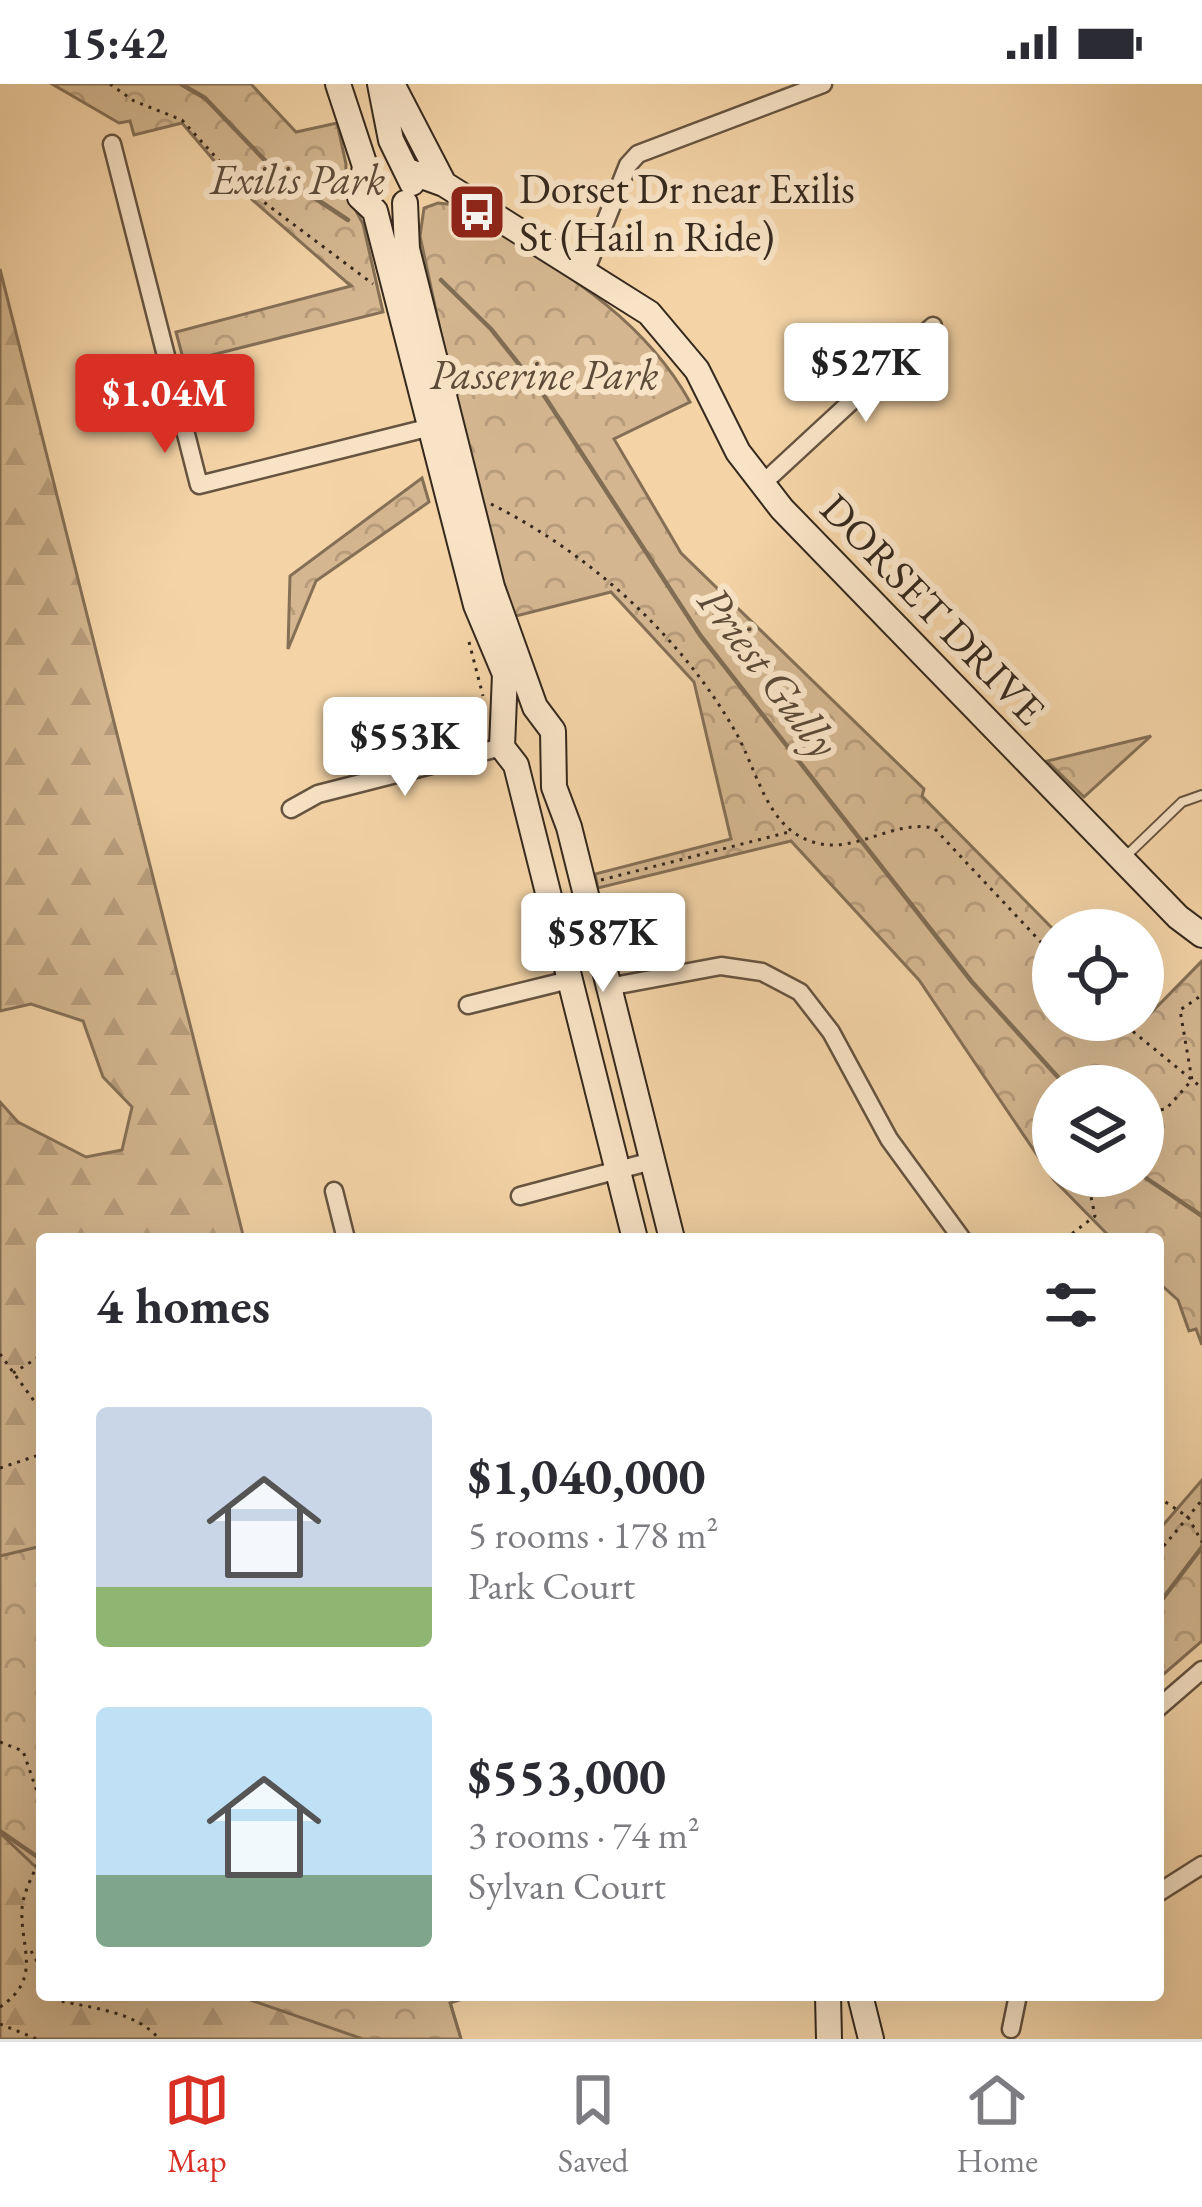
<!DOCTYPE html>
<html lang="en">
<head>
<meta charset="utf-8">
<style>
  :root { --surface:#fff; --page:#f2f2f3; --text:#2b2b33; --muted:#7c7c81; --line:#e1e1e2; --accent:#d93025 }
  body { margin:0; font-family:"EB Garamond",serif; background:var(--page); color:var(--text); height:100vh; display:flex; flex-direction:column; font-size:45px; white-space:nowrap }
  * { box-sizing:border-box; margin:0 }
  p { font-size:39px; color:var(--muted) }
  .icon { flex:none; width:66px; height:66px; fill:none; stroke:currentColor; stroke-width:2; stroke-linecap:round; stroke-linejoin:round }
  .map { position:relative; flex:1; overflow:hidden }
  .details { position:absolute; left:36px; top:1149px; width:1128px; height:768px; display:flex; flex-direction:column; background:var(--surface); border-radius:12px; box-shadow:0 12px 48px #0002 }
  .details>* { flex:none }
  .buttons { position:absolute; left:1032px; top:825px; display:grid; gap:24px }
  .buttons a { display:grid; place-items:center; width:132px; height:132px; border-radius:50%; background:var(--surface); box-shadow:0 12px 48px #0002; font-size:60px }
  .price { position:absolute; translate:-50% -102px; padding:0 27px; border-radius:12px; background:#fff; color:#222; font-size:39px; line-height:78px; filter:drop-shadow(0 3px 6px #0008) }
  .price::after { content:''; position:absolute; left:50%; top:72px; width:36px; height:27px; margin-left:-18px; background:inherit; clip-path:polygon(0 0,100% 0,50% 100%) }
  .price.on { background:var(--accent); color:#fff }
  ul { padding:0; list-style:none }
  li { display:flex; align-items:center; gap:36px; height:300px; padding:0 60px }
  li span { display:grid; place-items:center; flex:none; width:336px; height:240px; border-radius:12px; color:#555 }
  li>.icon { margin-inline-start:auto }
  span .icon { width:144px; height:144px; fill:#fffc; stroke-width:1 }
  li b { font-size:51px }
  h2 { display:flex; justify-content:space-between; align-items:center; height:144px; padding:0 60px; font-size:51px }
  .status { display:flex; justify-content:space-between; align-items:center; height:84px; padding:0 60px; background:var(--surface); direction:ltr }
  .status svg { height:33px; fill:currentColor }
  .menu { display:flex; justify-content:space-around; align-items:center; height:168px; border-top:3px solid var(--line); background:var(--surface); font-size:33px; color:var(--muted) }
  .menu a { display:grid; justify-items:center; gap:6px }
  .menu .on { color:var(--accent) }
  .map>svg:first-child { display:block }
  .forest { fill:url(#forest-firs); stroke:#857056; stroke-width:3 }
  .park { fill:url(#park-crowns); stroke:#857056; stroke-width:3; fill-rule:evenodd }
  .lines { fill:none; stroke-linecap:round; stroke-linejoin:round }
  .stream { stroke:#816d54; stroke-width:4.5 }
  .lane-casing { stroke:#665440; stroke-width:12 }
  .street-casing { stroke:#665440; stroke-width:21 }
  .secondary-casing { stroke:#36291d; stroke-width:28 }
  .path { stroke:#36291d; stroke-width:3; stroke-dasharray:3 6; stroke-linecap:butt }
  .lane { stroke:#f8e3c6; stroke-width:8 }
  .street { stroke:#f8e3c6; stroke-width:16 }
  .secondary { stroke:#f8e3c6; stroke-width:24 }
  .labels { text-anchor:middle; dominant-baseline:central; stroke-width:12; stroke-linejoin:round; paint-order:stroke }
  .park-label { font-size:42px; font-style:italic; fill:#5e4c3a; stroke:#f8e3c6 }
  .poi-label { font-size:42px; fill:#36291d; stroke:#f8e3c6; text-anchor:start }
  .street-label { font-size:42px; fill:#36291d; stroke:#f8e3c6 }
  .water-label { font-size:45px; font-style:italic; fill:#5c4b38; stroke:#f8e3c6 }
</style>
</head>
<body>
<div class="status"><b>15:42</b><svg viewBox="0 0 49 12"><path d="M0 12V9h3v3zM5 12V6h3v6zM10 12V3h3v9zM15 12V0h3v12zM26 1h20v11H26zM47 4h2v5h-2z"/></svg></div>
<div class="map">
<svg width="1202" height="1955" viewBox="0 0 1202 1955">
  <defs>
    <pattern id="forest-firs" width="22" height="20" patternUnits="userSpaceOnUse" patternTransform="scale(3)"><rect width="22" height="20" fill="#d4b790"/><path d="M5 1l3.5 6h-7zM16 11l3.5 6h-7z" fill="#b79d7c"/></pattern>
    <pattern id="park-crowns" width="20" height="18" patternUnits="userSpaceOnUse" patternTransform="scale(3)"><rect width="20" height="18" fill="#d4b790"/><path d="M2 6a3 3 0 1 1 6 0M12 15a3 3 0 1 1 6 0" fill="none" stroke="#b79d7c"/></pattern>
  </defs>
  <rect width="100%" height="100%" fill="#f4d4a7"/>
  <filter id="stains"><feTurbulence type="fractalNoise" baseFrequency=".00167" numOctaves="4"/><feColorMatrix values="0 0 0 0 .2 0 0 0 0 .09 0 0 0 0 .02 0 0 0 .5 -.17"/></filter>
  <radialGradient id="worn" r=".72"><stop offset=".6" stop-color="#630" stop-opacity="0"/><stop offset="1" stop-color="#630" stop-opacity=".3"/></radialGradient>
  <path class="forest" d="M0,185L244,1155H42V1911H448L461,1955H0V1018L18,1038L86,1073L122,1066L132,1023L103,993L83,937L31,920L0,927Z"/>
  <path class="park" d="M52,0H251L296,48L337,39L346,80L345,106L363,140L383,228L184,278L176,248L351,202L233,99L182,39L134,51L130,37L119,39Z
    M438,119L456,121C544,178 637,223 690,318L614,355L681,469L924,705L922,712L1054,846L1053,936H1144L1202,877V1261L1196,1245L1189,1247L1178,1216L1158,1198V1155H1112L1054,1096L919,896L791,757L598,804L595,790L731,755L694,598L611,508L512,533L476,414L420,152L424,124ZM1053,1002H1143V1092H1053Z
    M422,394L429,418L316,497L288,565L290,492Z
    M1151,652L1084,713L1047,677Z
    M1202,1396V1557L1158,1595V1447Z
    M42,1462V1789L0,1749V1472Z
    M236,1911H475L450,1919L461,1955H363Z"/>
  <g class="lines">
    <path class="stream" d="M181,0L205,14L277,89L348,136
      M441,196L491,245L545,313L700,551L972,898L1066,1002
      M1143,1092L1202,1132
      M1158,1521L1202,1463
      M0,1747L42,1776"/>
    <g class="lane-casing">
      <path id="lane" d="M1125,773L1182,718L1202,711"/>
    </g>
    <g class="street-casing">
      <path id="street" d="M112,60L199,401L431,343
        M586,186L628,81L638,70L823,0
        M762,400L933,242
        M291,725L318,710L502,663
        M608,903L721,882L762,888L800,908L831,948L889,1055L962,1155
        M468,921L569,896
        M334,1107L346,1155
        M520,1112L652,1077
        M1158,1624L1202,1586
        M1158,1809L1202,1781
        M1011,1945L1018,1911"/>
    </g>
    <g class="secondary-casing">
      <path id="secondary" d="M338,0L365,82L360,113L375,127L476,521L505,590L502,663L516,681L635,1155
        M380,0L391,56L412,99
        M392,0L444,100
        M408,87L444,100L649,229L697,286L738,368L782,425L1178,833L1202,851
        M405,119L407,165L492,503L535,623L553,647L554,703L569,743L672,1155
        M828,1911L829,1955
        M860,1911L871,1955"/>
    </g>
    <path class="path" d="M110,0L134,17L182,36L241,101L373,200
      M491,420C589,469 681,552 735,647C757,685 766,742 810,757C853,773 891,735 934,744L1053,871
      M469,558L483,612
      M601,796L789,748
      M1119,936L1202,1004
      M1143,1028L1166,1025L1192,996L1180,926L1202,911
      M96,1155L98,1151
      M1065,1155L1095,1132L1089,1103L1092,1092
      M0,1270L42,1328
      M13,1289L42,1271
      M0,1384L42,1370
      M1158,1413L1188,1433L1202,1458
      M1158,1469L1202,1416
      M0,1658L23,1667L42,1722
      M31,1867L42,1886
      M56,1911L60,1917C92,1924 137,1928 159,1955
      M0,1923C43,1894 20,1864 22,1825C23,1807 36,1786 42,1769
      M0,1940L37,1955"/>
    <use href="#lane" class="lane"/>
    <use href="#street" class="street"/>
    <use href="#secondary" class="secondary"/>
  </g>
  <defs>
    <g id="bus-square" transform="scale(3)"><rect x="-9" y="-9" width="18" height="18" rx="4" fill="#8f2418" stroke="#f8e3c6"/><path d="M-5-6H5V4H4V6H2V4H-2V6H-4V4H-5ZM-3.5-4V0h7V-4ZM-3.5 1.2v1.5H-2V1.2ZM2 1.2v1.5H3.5V1.2Z" fill="#fff"/></g>
  </defs>
  <g fill-rule="evenodd">
    <use href="#bus-square" x="477" y="128"/>
  </g>
  <g class="labels">
    <g class="park-label">
      <text x="298" y="95">Exilis Park</text>
      <text x="544" y="290">Passerine Park</text>
    </g>
    <g class="poi-label">
      <text x="519" y="104">Dorset Dr near Exilis<tspan x="519" dy="48">St (Hail n Ride)</tspan></text>
    </g>
    <g class="street-label">
      <text transform="translate(933 525) rotate(46)">DORSET DRIVE</text>
    </g>
    <g class="water-label">
      <text transform="translate(769 587) rotate(53)">Priest Gully</text>
    </g>
  </g>
  <rect width="100%" height="100%" filter="url(#stains)"/>
  <rect width="100%" height="100%" fill="url(#worn)"/>
</svg>
<div class="buttons">
<a><svg class="icon" aria-label="locate" viewBox="0 0 24 24"><circle cx="12" cy="12" r="6"/><path d="M12 2v4M12 18v4M2 12h4M18 12h4"/></svg></a>
<a><svg class="icon" aria-label="layers" viewBox="0 0 24 24"><path d="M12 4l9 5-9 5-9-5zM3 14l9 5 9-5"/></svg></a>
</div>
<b class="price" style="left:866px;top:341px">$527K</b>
<b class="price on" style="left:165px;top:372px">$1.04M</b>
<b class="price" style="left:405px;top:715px">$553K</b>
<b class="price" style="left:603px;top:911px">$587K</b>
<section class="details">
<h2>4 homes<svg class="icon" aria-label="filters" viewBox="0 0 24 24"><path d="M4 7h16M4 17h16"/><circle cx="9" cy="7" r="2"/><circle cx="15" cy="17" r="2"/></svg></h2>
<ul>
<li><span style="background:linear-gradient(#c9d6e8 75%,#8fb573 0)"><svg class="icon" aria-label="home" viewBox="0 0 24 24"><path d="M3 11l9-7 9 7M6 9v11h12V9"/></svg></span><div><b>$1,040,000</b><p>5 rooms · 178 m²</p><p>Park Court</p></div></li>
<li><span style="background:linear-gradient(#bfe0f5 70%,#7fa58c 0)"><svg class="icon" aria-label="home" viewBox="0 0 24 24"><path d="M3 11l9-7 9 7M6 9v11h12V9"/></svg></span><div><b>$553,000</b><p>3 rooms · 74 m²</p><p>Sylvan Court</p></div></li>
</ul>
</section>
</div>
<nav class="menu">
<a class="on"><svg class="icon" aria-label="map" viewBox="0 0 24 24"><path d="M3 6l6-2 6 2 6-2v14l-6 2-6-2-6 2zM9 4v14M15 6v14"/></svg>Map</a>
<a><svg class="icon" aria-label="saved" viewBox="0 0 24 24"><path d="M7 4h10v16l-5-4-5 4z"/></svg>Saved</a>
<a><svg class="icon" aria-label="home" viewBox="0 0 24 24"><path d="M3 11l9-7 9 7M6 9v11h12V9"/></svg>Home</a>
</nav>
</body>
</html>
